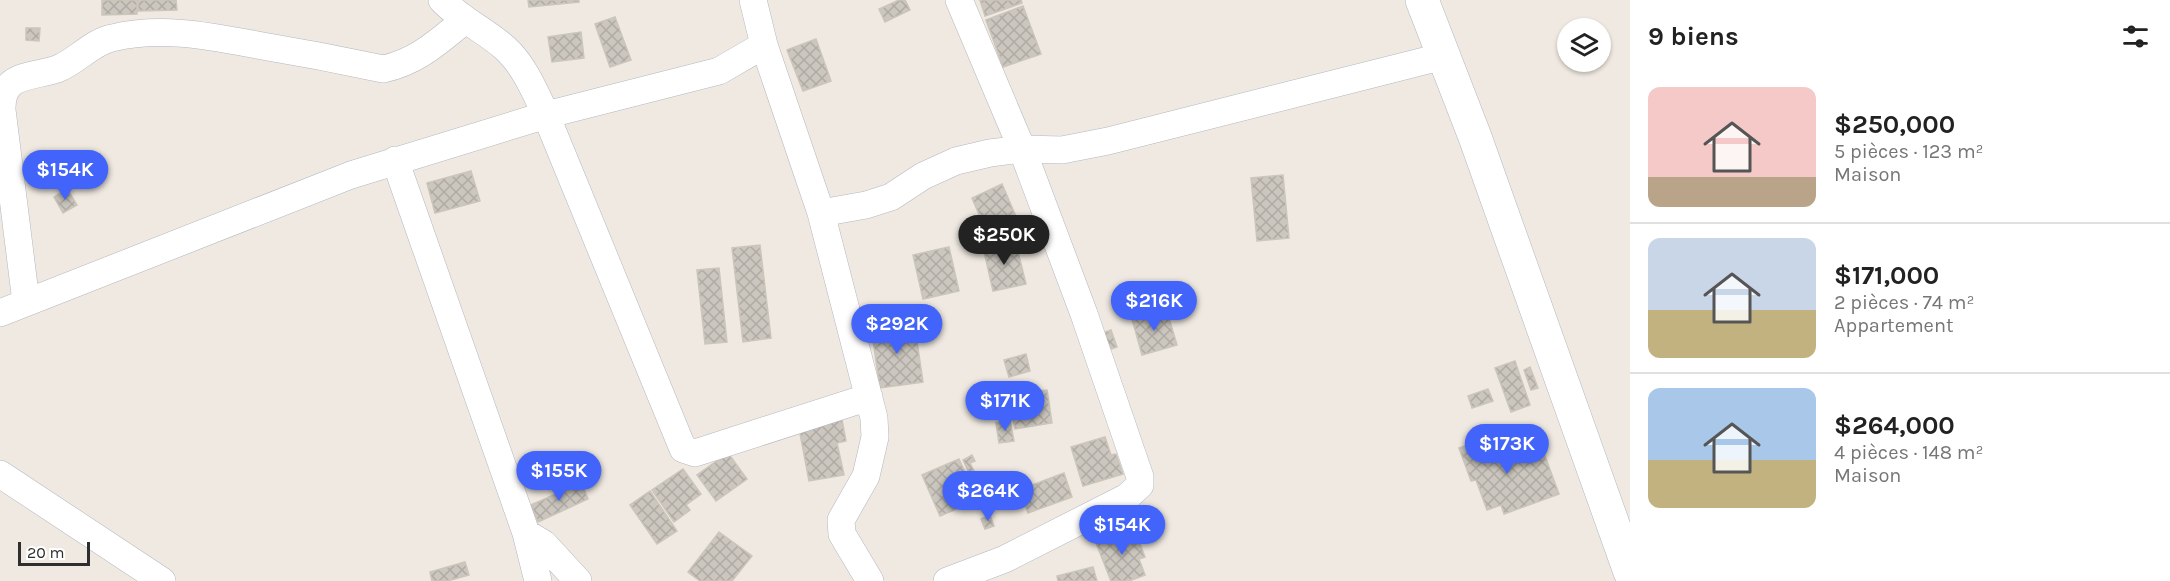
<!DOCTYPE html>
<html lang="fr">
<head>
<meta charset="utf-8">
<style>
  :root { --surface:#fff; --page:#f6f6f6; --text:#222; --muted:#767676; --line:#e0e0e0; --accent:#4264fb }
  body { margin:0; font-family:Karla,sans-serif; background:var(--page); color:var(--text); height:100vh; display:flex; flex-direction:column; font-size:22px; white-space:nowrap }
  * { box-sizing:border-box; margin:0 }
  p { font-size:20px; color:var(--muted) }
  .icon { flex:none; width:33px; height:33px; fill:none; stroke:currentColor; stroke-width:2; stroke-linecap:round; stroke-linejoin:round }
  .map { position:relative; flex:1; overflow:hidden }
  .details { display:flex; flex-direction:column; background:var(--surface); width:540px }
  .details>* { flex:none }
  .fabs { position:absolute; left:1557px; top:18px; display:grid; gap:12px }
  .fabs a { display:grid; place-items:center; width:54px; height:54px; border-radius:50%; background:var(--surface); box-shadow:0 2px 4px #0004; font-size:30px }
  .scale { position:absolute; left:18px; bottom:15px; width:72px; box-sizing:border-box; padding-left:6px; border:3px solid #2e2e2e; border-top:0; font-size:16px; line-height:21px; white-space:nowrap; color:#2e2e2e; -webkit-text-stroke:4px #fff; paint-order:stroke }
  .price { position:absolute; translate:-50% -51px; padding:0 14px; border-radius:21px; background:var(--accent); color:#fff; font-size:20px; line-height:39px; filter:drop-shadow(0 2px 3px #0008) }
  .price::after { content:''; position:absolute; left:50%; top:36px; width:18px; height:14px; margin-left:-9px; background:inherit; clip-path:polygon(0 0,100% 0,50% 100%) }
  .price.active { background:#222; color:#fff }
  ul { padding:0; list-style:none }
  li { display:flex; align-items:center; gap:18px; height:150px; padding:0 18px }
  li+li { border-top:2px solid var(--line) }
  li span { display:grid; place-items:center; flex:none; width:168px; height:120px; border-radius:12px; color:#555 }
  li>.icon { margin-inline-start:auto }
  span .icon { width:72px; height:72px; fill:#fffc; stroke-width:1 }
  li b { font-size:26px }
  h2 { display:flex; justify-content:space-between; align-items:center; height:72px; padding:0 18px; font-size:26px }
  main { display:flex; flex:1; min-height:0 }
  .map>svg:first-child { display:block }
  .building { fill:url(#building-cross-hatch); stroke:#cbc5ba; stroke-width:1.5 }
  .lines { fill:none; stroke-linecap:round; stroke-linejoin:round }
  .street-casing { stroke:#b4b7c1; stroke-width:28 }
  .secondary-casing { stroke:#b4b7c1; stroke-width:34 }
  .street { stroke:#fff; stroke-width:27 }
  .secondary { stroke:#fff; stroke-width:33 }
</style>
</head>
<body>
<main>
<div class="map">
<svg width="1630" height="581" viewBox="0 0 1630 581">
  <defs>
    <pattern id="building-cross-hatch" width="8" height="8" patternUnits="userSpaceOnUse" patternTransform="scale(1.5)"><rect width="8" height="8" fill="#cbc7bf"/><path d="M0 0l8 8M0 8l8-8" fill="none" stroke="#afaba4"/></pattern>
  </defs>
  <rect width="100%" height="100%" fill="#efe9e1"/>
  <path class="building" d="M102,0H137V14L102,15Z
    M138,0H176L177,10L138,11Z
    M528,0H579V2L529,7Z
    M899,0H905L910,10L885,22L879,9Z
    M980,0H1021L1022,3L985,16Z
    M1023,6L1041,54L1003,67L986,20Z
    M615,17L631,60L610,67L595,24Z
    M26,28H40L39,41L26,40Z
    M581,32L584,58L552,62L548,37Z
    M816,39L831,81L803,91L787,50Z
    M471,171L480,201L435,213L427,183Z
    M1283,175L1289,238L1257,241L1251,178Z
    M1002,184L1017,219L987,233L972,198Z
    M67,189L77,205L63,213L54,197Z
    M1015,240L1026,284L993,291L983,247Z
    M760,245L771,338L743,342L732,248Z
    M949,247L959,291L923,299L913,255Z
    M719,268L727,342L705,344L697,270Z
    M1166,308L1177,345L1142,355L1132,319Z
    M914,321L923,382L880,388L871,327Z
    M1111,330L1117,347L1108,350L1103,333Z
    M1026,354L1030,371L1009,377L1004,360Z
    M1515,361L1530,405L1511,412L1495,368Z
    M1530,367L1538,388L1531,390L1524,370Z
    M1005,385L1010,417L995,419L989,388Z
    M1488,389L1493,401L1472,408L1468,396Z
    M1047,390L1052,423L1015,429L1010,402L1033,398L1032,392Z
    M842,420L846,441L837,443L844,475L809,481L799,428Z
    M1010,421L1014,441L999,443L996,423Z
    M1504,432L1514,459L1527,454L1530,461L1545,456L1559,494L1504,514L1501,505L1487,510L1476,480L1471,481L1459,448Z
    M1105,437L1111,455L1116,454L1123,474L1083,486L1071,447Z
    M728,453L747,479L716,501L697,475Z
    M972,455L975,461L970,463L981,485L976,488L963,460Z
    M959,459L978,500L940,516L922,475Z
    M683,469L701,494L686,505L690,510L674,522L652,490Z
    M1064,473L1072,497L1028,513L1019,490Z
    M581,483L588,499L538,522L531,505Z
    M650,491L677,531L657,544L630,505Z
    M990,515L994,526L985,529L981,519Z
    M1134,528L1145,557L1139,559L1145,575L1129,581H1111L1096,543Z
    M719,532L752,556L732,581H700L688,572Z
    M465,562L469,575L447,581H432L430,572Z
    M1093,567L1097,581H1058L1057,576Z"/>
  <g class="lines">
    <g class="street-casing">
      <path id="street" d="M442,0C461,20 485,30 505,48C524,65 535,92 546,115L683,449L695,453L869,397
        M753,0L764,45L821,213L874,418L875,437L866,476L841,520L842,534L870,581
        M395,160L526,533L538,581
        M821,213L866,205L891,197L923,176L956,161L990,153L1022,149L1062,150L1108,141L1444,56
        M26,302L2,110C1,73 30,78 57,69C76,62 92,42 112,38C161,26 209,36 257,45C299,52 341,60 383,69C417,62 439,41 465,20
        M0,313L351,175L546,115L719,71L764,45
        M0,474L162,581
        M526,533L544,544L578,581
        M947,581L1005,559L1127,497L1140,485V477L1084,314L1022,149L959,0"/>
    </g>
    <g class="secondary-casing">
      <path id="secondary" d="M1422,0L1475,137L1630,572"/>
    </g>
    <use href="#street" class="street"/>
    <use href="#secondary" class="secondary"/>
  </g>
</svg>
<div class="fabs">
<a><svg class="icon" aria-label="layers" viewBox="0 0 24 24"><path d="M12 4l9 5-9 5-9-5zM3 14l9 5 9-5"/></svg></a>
</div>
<div class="scale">20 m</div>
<b class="price" style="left:65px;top:201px">$154K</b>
<b class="price active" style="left:1004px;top:266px">$250K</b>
<b class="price" style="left:1154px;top:332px">$216K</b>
<b class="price" style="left:897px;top:355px">$292K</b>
<b class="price" style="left:1005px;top:432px">$171K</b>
<b class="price" style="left:1507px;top:475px">$173K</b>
<b class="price" style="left:559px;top:502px">$155K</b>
<b class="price" style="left:988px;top:522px">$264K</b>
<b class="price" style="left:1122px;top:556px">$154K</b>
</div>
<section class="details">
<h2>9 biens<svg class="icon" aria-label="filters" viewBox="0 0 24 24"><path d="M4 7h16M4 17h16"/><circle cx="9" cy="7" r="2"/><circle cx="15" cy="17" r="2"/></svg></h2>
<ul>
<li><span style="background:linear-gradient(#f6c9c9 75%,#b9a48a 0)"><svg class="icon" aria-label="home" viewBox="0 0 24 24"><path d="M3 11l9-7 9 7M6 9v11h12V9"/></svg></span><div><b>$250,000</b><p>5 pièces · 123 m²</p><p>Maison</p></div></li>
<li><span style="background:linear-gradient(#c9d6e8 60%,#c2b280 0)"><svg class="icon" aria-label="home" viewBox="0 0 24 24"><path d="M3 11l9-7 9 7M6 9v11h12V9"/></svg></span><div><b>$171,000</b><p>2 pièces · 74 m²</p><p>Appartement</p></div></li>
<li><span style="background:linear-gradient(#a9c7e8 60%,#c2b280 0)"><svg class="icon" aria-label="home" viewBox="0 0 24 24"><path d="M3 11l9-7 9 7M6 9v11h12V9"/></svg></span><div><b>$264,000</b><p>4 pièces · 148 m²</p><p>Maison</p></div></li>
</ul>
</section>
</main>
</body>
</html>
